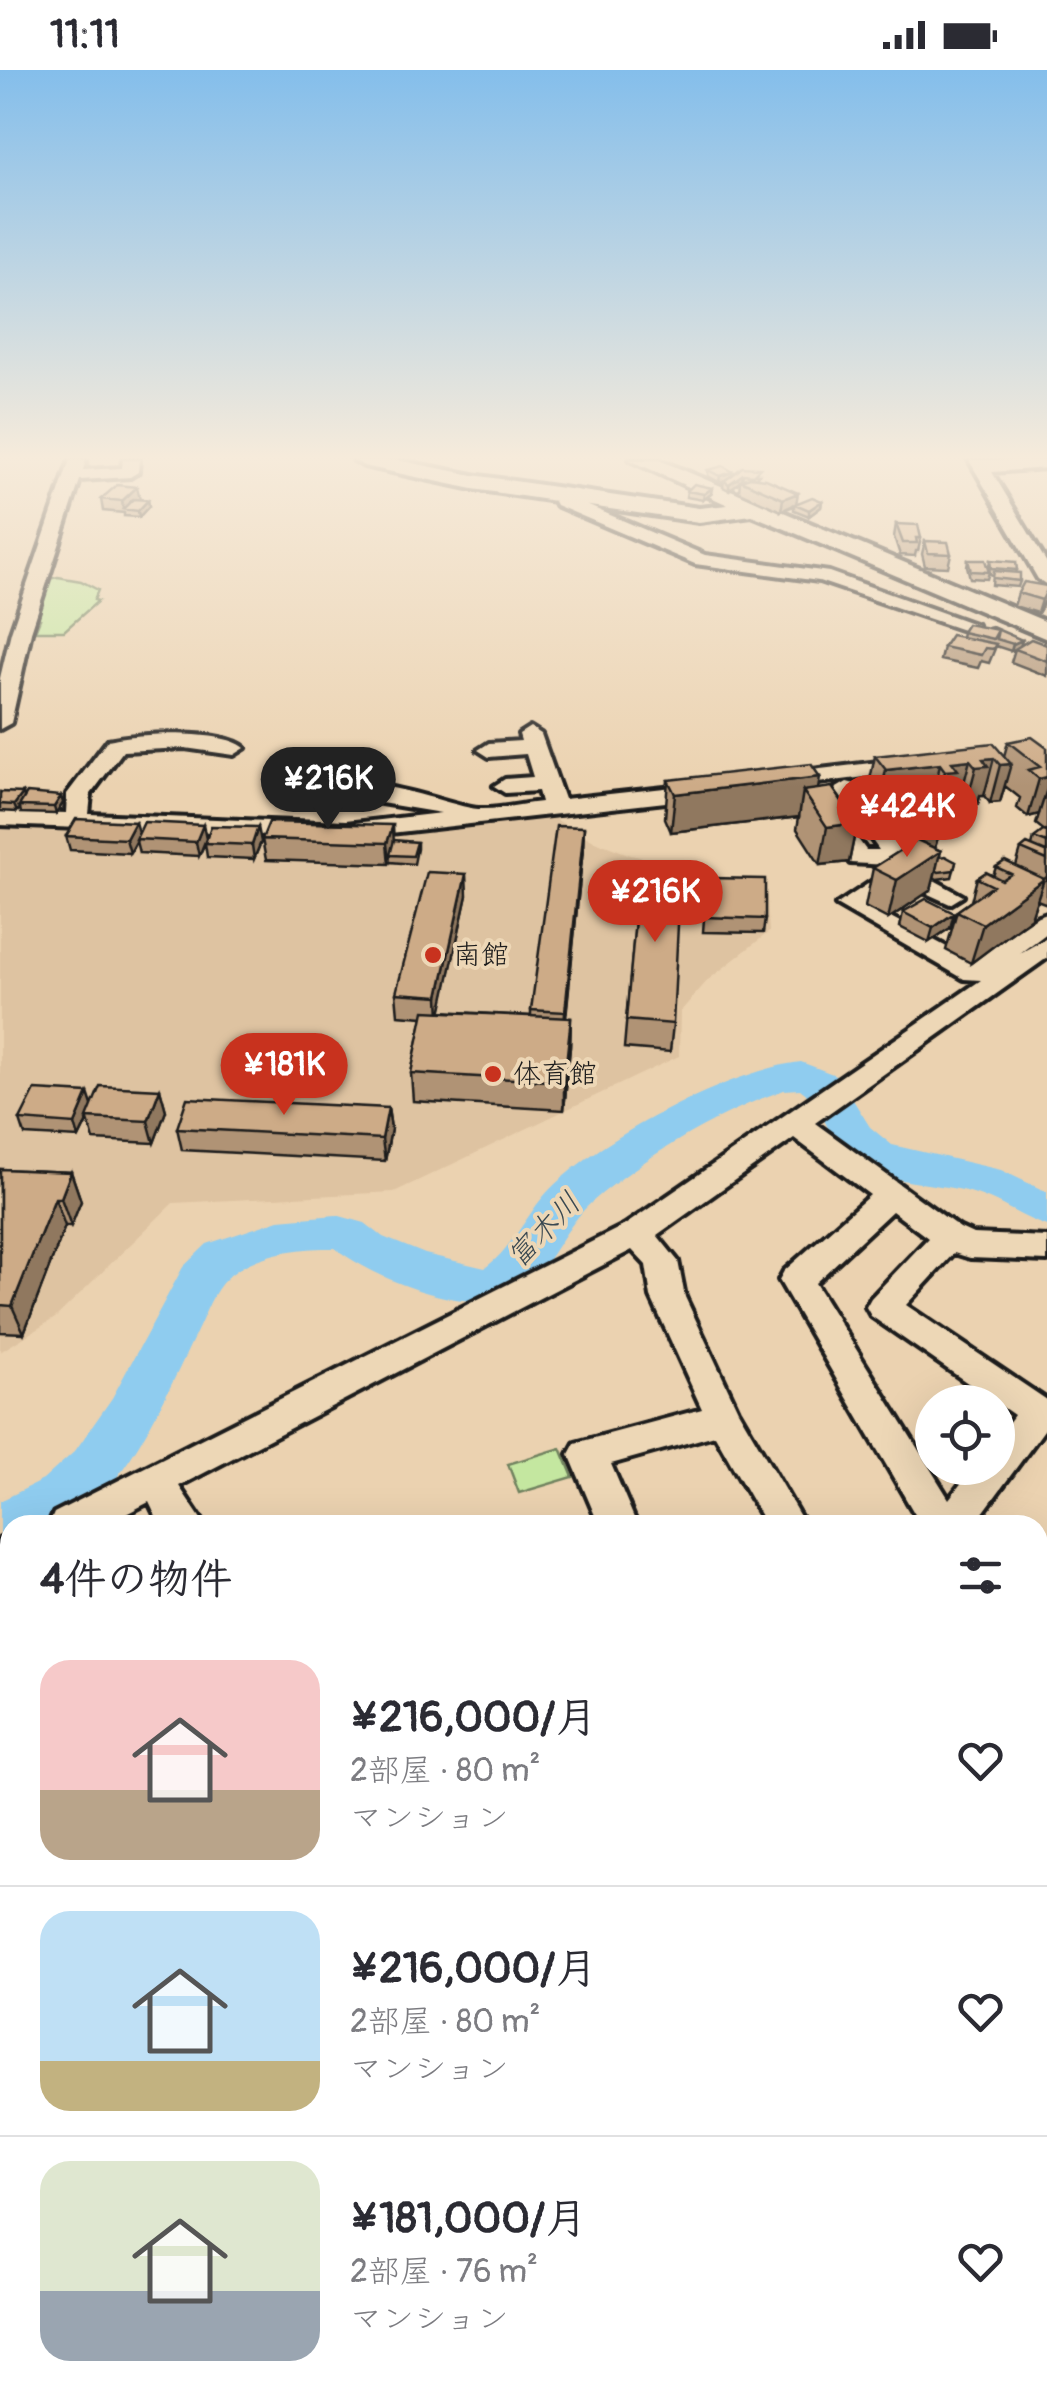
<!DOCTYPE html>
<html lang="ja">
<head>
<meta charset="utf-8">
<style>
  :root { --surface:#fff; --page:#f7f7f7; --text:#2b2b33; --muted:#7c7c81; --line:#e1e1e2; --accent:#c8321e }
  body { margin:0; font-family:Pangolin,"Klee One",sans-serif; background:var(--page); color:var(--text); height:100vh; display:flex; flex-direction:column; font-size:38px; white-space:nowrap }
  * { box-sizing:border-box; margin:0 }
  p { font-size:32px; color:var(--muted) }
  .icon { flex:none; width:55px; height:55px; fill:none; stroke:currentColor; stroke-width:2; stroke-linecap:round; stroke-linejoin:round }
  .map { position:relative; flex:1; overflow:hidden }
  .panel { position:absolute; left:0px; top:1445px; width:1048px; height:892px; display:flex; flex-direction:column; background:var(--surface); border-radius:30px 30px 0 0; box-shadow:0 10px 40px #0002 }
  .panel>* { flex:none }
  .buttons { position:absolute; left:915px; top:1315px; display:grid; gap:20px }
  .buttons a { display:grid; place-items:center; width:100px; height:100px; border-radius:50%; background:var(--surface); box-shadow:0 10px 40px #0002; font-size:50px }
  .price { position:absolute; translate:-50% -85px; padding:0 22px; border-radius:35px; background:var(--accent); color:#fff; font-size:32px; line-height:65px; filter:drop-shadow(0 2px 5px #0008) }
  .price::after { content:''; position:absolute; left:50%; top:60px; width:30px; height:22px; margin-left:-15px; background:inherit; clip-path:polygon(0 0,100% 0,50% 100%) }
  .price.current { background:#222; color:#fff }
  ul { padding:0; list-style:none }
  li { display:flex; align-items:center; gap:30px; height:250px; padding:0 40px }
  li+li { border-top:2px solid var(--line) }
  li span { display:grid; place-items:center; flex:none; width:280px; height:200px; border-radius:30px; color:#555 }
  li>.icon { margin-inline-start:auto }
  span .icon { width:120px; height:120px; fill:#fffc; stroke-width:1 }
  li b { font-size:42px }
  h2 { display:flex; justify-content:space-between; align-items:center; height:120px; padding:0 40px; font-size:42px }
  .status { display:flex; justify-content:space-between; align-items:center; height:70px; padding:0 50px; background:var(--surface); direction:ltr }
  .status svg { height:28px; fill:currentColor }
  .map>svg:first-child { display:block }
  .built { fill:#dec3a1 }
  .green { fill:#c4e7a0; stroke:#70825e; stroke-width:2.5 }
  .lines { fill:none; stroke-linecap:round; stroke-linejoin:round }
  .river { fill:#8fccef; fill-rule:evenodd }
  .minor-casing { stroke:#1c1c1c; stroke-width:8 }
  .major-casing { stroke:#1c1c1c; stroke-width:8 }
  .minor { fill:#edd7b6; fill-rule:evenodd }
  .major { fill:#edd7b6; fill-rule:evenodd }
  .wall { fill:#b09374; stroke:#1c1c1c; stroke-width:2.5 }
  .shaded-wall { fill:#90785e; stroke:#1c1c1c; stroke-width:2.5 }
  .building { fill:#cdab87; stroke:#1c1c1c; stroke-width:2.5 }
  .poi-dot { fill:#c8321e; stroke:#edd7b6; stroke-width:4 }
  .labels { text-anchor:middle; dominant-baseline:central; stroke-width:8; stroke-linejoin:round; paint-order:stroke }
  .poi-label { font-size:28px; fill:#1c1c1c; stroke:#edd7b6; text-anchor:start }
  .water-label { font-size:30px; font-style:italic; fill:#394851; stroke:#edd7b6 }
</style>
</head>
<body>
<div class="status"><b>11:11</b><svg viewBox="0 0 49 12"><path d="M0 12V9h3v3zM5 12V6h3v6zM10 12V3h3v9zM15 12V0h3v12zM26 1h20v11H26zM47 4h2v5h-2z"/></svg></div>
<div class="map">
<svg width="1047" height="2337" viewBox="0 0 1047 2337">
  <rect width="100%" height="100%" fill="#ebd2b0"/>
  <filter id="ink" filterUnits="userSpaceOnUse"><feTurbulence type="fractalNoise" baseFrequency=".01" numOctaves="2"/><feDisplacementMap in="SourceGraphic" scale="20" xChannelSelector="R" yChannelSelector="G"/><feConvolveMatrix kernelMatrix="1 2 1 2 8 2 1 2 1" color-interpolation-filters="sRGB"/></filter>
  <g filter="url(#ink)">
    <path class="built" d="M548,745L592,770L631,785L754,814L767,827L769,862L708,910L680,942L679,986L394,1122L173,1133L55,1248L0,1282V752L356,765L423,762Z"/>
    <path class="green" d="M58,507L81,511L98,520L94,530L98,531L64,561H35L40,549L32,548L44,510Z
      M561,1378L573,1407L519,1423L508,1394Z"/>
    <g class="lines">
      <path class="river" d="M801,992L838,1006L870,1057L892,1075L1001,1100L1047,1122V1156C1022,1148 1001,1132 976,1124C934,1110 885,1117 849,1087C827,1068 824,1036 800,1019L784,1020C716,1044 647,1085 592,1132C565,1156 553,1192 526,1216C483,1255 374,1209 335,1178C300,1177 254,1183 227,1208C212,1222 206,1243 197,1261C172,1313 117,1443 56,1455C42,1458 24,1455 10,1455V1477L0,1481V1431L43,1410L75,1381L112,1328L183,1197L207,1174L279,1150L336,1145L365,1153L383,1167L425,1184L485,1198C511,1179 523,1151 543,1127C590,1072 730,1000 801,992Z"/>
      <g class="minor-casing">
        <path id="minor" d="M70,390H86L83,400L122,398L123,390H139L138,402L130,407L80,410L31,562L11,653L0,659V608L11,562Z
          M969,390H1047V398L992,402L1047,493V515L1038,509Z
          M559,421H571L572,429L705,485L829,502L977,555L967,561L960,559L819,511L695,494L556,435L554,431Z
          M530,657L541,664L564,729L710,713L722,720L710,727L346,768L0,755V741L66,743L67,724L108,670C136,663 224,659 245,678L234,685L185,678L123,681L91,724L89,744L346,754L441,743L345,727L341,722C364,700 451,737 478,739C498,740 521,734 541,732L538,721L505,723L494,716L505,709L533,707L526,684L489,687L478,680L489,673L521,671L519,664Z
          M913,688L924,695L921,700L778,718L767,711L778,704Z
          M847,712L855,714L916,800L963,826L950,834L904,813L868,835L973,891L1038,846L1047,843V863L1020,883L1047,868V888L815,1053L960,1158L973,1164L1047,1167V1191L970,1188L954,1183L906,1235L1047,1330V1356L974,1455H925L917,1448L779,1210L784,1201L870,1125L794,1068L657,1165L678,1191L685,1227L738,1340L805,1455H766L715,1365L611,1394L637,1455H599L569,1384L575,1373L702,1339L651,1227L646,1195L632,1180L179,1416L205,1455H160L149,1432L105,1455H49L54,1443L625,1155L981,910L964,909L836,835L892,798L889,795L850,793L816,744L828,737L836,739L866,780H879L835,719ZM892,1141L928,1168L871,1228L866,1237L871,1246L1014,1345L998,1367V1398H973L949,1429L815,1213Z
          M10,1466V1502L0,1506V1469Z
          M1038,2011L1047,2014V2098L1038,2094Z
          M527,2328H583L586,2337H528Z
          M834,2328H890L892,2337H834Z"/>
      </g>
      <g class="major-casing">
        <path id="major" d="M354,390H397L473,405L699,438L728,435L630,390H659L1047,552V569L752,445L699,452L473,419L364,396Z"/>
      </g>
      <use href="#minor" class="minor"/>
      <use href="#major" class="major"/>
    </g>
    <path class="wall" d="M708,400L733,402L732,405L735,403L759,404L755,408L796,433L822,431L821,437L809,446L794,440V436L781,441L739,422L740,411L729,420L723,417L724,411L719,412L708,406Z
      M687,421L711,424L703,430L686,427Z
      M101,429H140L148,430L149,436L139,447L124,446V443L103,441Z
      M896,454L921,468L918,481H916L915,486L900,485L894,467Z
      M925,471L951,484L948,497L925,496L922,484Z
      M968,490L989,502L987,509L970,508L967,496Z
      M990,490L1017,500L1016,503L1020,511L1018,517L992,515L993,505L990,504L989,496Z
      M1047,516L1046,529L1038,543L1014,536L1018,523Z
      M962,562L1022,570L1020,576L1047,575V606L1011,592L1015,579L1011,581L996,576L989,593L981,591L978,598L940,590L943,577L961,567Z
      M1008,672L1047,678V834L1037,830L1031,848L971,893L946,880L957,841L971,831L977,808L993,806L996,797L1016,796L1021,779L1032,776L1034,768L1046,762L1036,754L1039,744L1028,747L1017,738L1020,728L1005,716L1000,732L990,733L984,726H980L978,734L966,735L960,728L950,729L941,766L938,767L935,778L941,781L939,787L956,792L952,807L937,809L934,807L931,820L888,849L865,837L873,798L905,778L884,749L886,737L878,738L867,724L875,686H1004Z
      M668,710L818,719L857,753L849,792L820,795L797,759L799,747L671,762L665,748Z
      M0,722L24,727L63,733L56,744L21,743L20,738L17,742L0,741Z
      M584,757L583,778L566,948H571L570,977L564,1040L413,1031L411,1003L423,947L398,945L396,923L467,825L441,941L531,946V940Z
      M138,764L206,769L261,772L254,789L207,787L205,773L199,786L139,783L136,771L130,783L70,780L66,766Z
      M262,769L417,772V779L414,794L390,792V791L389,794L266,790Z
      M640,794L673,954L670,982L624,978Z
      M707,808L765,849L763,863L703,862Z
      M903,842L954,843L950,858L929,872L900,857Z
      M160,1019L166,1041L154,1073L94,1070L88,1050L79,1068L25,1065L20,1050Z
      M388,1038L391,1059L385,1091L182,1080L177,1058Z
      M0,1099L71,1102L81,1131L71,1156H65L24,1263L0,1262Z"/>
    <path class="shaded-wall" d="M733,402L732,408L719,412L720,406Z
      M743,404L742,410L729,420V414Z
      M137,417L140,429L128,440L123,439L122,431Z
      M712,418L711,424L703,430L704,424Z
      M798,423L796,434L781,441L783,429Z
      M148,430L149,436L139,447L138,441Z
      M822,431L821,437L809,446V440Z
      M1047,520L1046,529L1038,543L1042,530Z
      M1022,570L1020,577L1011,581L1013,574Z
      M994,688L984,726H980L978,734L966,735L976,697L983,689Z
      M970,690L960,728L950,729L941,766L938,767L934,781L909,784L918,746L892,711L886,737L878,738L886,700L940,694L930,744L934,730H938L945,701L952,692Z
      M1011,694L1000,732L990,733L1000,695Z
      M820,707L815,738L803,721L799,747L671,762L675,724Z
      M1047,707V719L1039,744L1028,747L1039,709Z
      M23,723L25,731L19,736L20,738L17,742L14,735Z
      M61,726L63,733L56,744L54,737Z
      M135,752L139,766L130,783L126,769Z
      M857,753L849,792L820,795L827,757Z
      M203,755L206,769L199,786L196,772Z
      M393,755L394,776L390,785L389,794L387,773Z
      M258,757L261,772L254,789L252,775Z
      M584,757L583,778L564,964L565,942Z
      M941,781L931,820L888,849L897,810Z
      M466,804L467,825L440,948L439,926Z
      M1044,809L1031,848L971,893L983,854Z
      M954,843L950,858L929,872L933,858Z
      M571,948L570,977L564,1040V1012Z
      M160,1019L166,1041L154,1073L148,1051Z
      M88,1023L93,1038L79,1068L75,1054Z
      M388,1038L391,1059L385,1091L382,1069Z
      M71,1102L81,1131L71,1156L61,1128Z
      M55,1128L65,1156L24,1263L12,1236Z"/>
    <path class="building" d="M723,396L733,402L720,406L708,400Z
      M742,397L760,398L753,405L743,404L729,414L724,411L735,403Z
      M750,407L766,409L798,423L783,429L740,410Z
      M694,414L712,418L704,424L687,421Z
      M117,415L137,417L122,431L101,429Z
      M812,427L822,431L809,440L795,434Z
      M133,429L148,430L138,441L123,439Z
      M896,454L918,455L921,468H916L917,473H903Z
      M925,471L948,472L951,484L928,483Z
      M968,490H985L989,502L971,501Z
      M990,490L1016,492L1017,500L991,498Z
      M994,501L1020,503V511L993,508Z
      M1024,512L1047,516V520L1042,530L1018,523Z
      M967,554L998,560L993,569L962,562Z
      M992,557L1022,570L1013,574L996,569L998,560L988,558Z
      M951,565L996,574L993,579L985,578L981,585L943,577Z
      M1031,569L1047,575V591L1015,579Z
      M1032,667L1047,678V707L1039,709L1028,700L1040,697L1008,672Z
      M993,673L1011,694L1000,695L994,688L983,689L988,696L976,697L970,690L952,692L958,700L945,701L940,694L886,700L875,686Z
      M811,694L820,707L675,724L668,710Z
      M933,706L938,711L920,713L927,721L943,719L950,728L934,730L944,742L918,746L892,711Z
      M832,717L857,753L827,757L803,721Z
      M0,722L23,723L14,735L0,734Z
      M27,723L61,726L54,737L19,736Z
      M76,749L135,752L126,769L66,766Z
      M144,752L203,755L196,772L136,769Z
      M269,752L393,755L387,773L262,769Z
      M211,756L258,757L252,775L205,773Z
      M556,756L584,757L565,942L531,940Z
      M1043,761L1047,762V773L1034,768Z
      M394,770L417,772L413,786L390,785Z
      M917,770L941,781L897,810L873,798Z
      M1027,774L1046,782L1047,781V790L1021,779Z
      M945,786L956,792L954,800L939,802L936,800L939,787Z
      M1005,791L1044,809L983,854L957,841L993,816L977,808L986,802L1002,810L1011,804L996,797Z
      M640,794L681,795L673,954L626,950Z
      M427,802L466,804L439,926L396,923Z
      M707,808L765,809V849L705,847Z
      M926,829L954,843L933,858L903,842Z
      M424,941L571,948L564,1012L411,1003Z
      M100,1016L160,1019L148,1051L87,1048Z
      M35,1020L88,1023L75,1054L20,1050Z
      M187,1028L388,1038L382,1069L177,1058Z
      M0,1099L71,1102L61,1128H55L12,1236L0,1235Z"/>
  </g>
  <linearGradient id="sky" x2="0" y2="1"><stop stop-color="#84beeb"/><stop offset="0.54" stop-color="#f6ebdb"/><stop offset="1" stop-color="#f6ebdb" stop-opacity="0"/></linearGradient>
  <rect width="1047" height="717" fill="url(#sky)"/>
  <g class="poi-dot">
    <circle cx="433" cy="885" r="10"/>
    <circle cx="493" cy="1004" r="10"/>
  </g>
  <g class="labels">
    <g class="poi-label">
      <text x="453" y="885">南館</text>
      <text x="513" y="1004">体育館</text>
    </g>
    <g class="water-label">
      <text transform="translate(544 1160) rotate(-46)">富木川</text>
    </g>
  </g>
</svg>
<div class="buttons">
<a><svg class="icon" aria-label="locate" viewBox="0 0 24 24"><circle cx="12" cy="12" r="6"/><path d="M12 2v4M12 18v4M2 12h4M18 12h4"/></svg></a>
</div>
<b class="price current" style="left:328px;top:762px">¥216K</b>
<b class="price" style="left:907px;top:790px">¥424K</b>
<b class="price" style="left:655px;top:875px">¥216K</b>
<b class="price" style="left:284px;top:1048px">¥181K</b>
<section class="panel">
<h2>4件の物件<svg class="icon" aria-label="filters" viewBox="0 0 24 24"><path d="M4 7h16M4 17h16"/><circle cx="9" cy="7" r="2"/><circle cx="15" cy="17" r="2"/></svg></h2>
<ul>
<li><span style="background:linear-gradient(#f6c9c9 65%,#b9a48a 0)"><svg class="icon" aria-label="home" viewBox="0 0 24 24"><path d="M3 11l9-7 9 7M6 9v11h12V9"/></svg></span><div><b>¥216,000/月</b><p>2部屋 · 80 m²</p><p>マンション</p></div><svg class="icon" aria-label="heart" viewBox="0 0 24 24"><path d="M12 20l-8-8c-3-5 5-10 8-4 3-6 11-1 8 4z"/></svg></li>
<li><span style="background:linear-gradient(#bfe0f5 75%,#c2b280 0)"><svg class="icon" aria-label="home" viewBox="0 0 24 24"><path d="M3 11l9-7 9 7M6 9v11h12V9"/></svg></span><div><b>¥216,000/月</b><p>2部屋 · 80 m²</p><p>マンション</p></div><svg class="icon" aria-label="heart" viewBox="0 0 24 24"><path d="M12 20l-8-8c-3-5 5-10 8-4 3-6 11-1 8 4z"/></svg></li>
<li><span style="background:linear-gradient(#dfe7d0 65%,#9aa5b1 0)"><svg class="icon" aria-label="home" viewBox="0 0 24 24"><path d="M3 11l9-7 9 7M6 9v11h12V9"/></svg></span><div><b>¥181,000/月</b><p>2部屋 · 76 m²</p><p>マンション</p></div><svg class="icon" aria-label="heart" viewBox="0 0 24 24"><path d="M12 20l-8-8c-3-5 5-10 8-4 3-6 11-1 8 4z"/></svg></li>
</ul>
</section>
</div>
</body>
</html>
